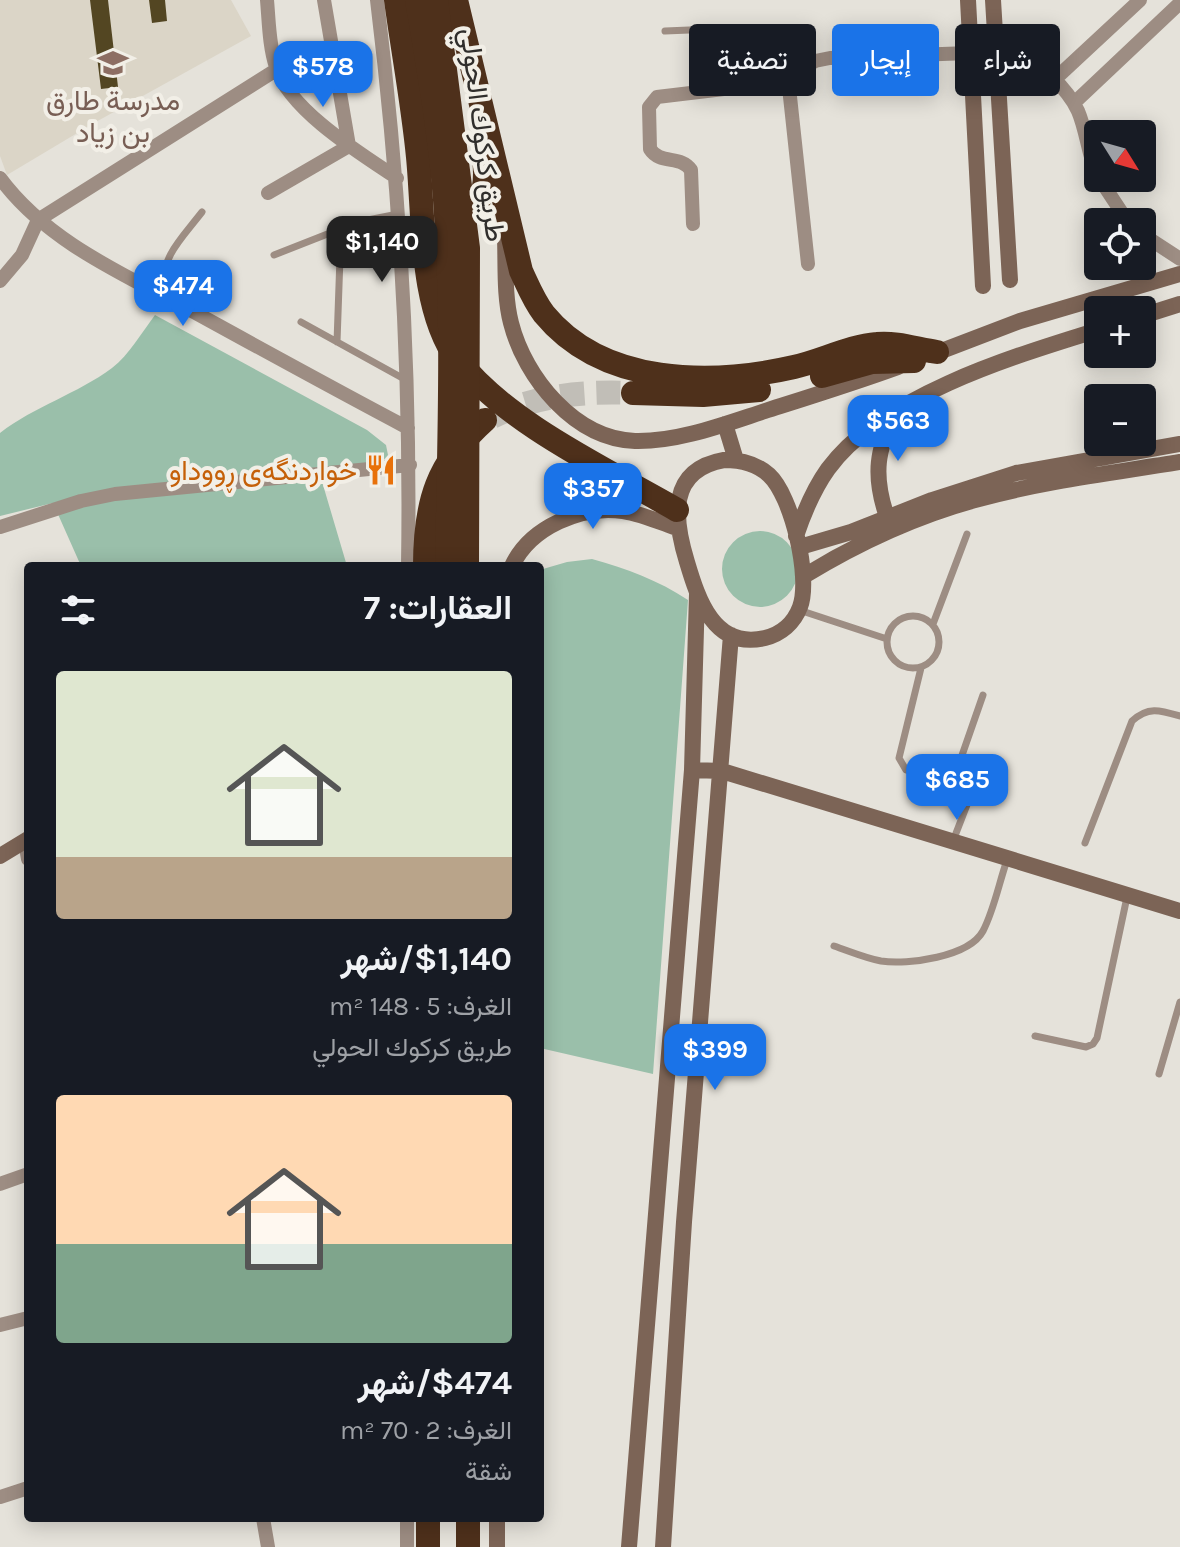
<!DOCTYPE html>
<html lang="ar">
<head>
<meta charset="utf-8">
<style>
  :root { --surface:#171b24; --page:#242831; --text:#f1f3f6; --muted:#9ea1a6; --accent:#1a73e8 }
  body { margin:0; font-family:Karla,Vazirmatn,sans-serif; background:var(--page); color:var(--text); direction:rtl; height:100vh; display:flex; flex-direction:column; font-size:30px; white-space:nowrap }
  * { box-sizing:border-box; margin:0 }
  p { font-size:26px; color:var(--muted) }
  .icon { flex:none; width:44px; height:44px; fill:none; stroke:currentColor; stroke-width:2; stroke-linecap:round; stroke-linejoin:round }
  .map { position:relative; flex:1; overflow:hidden; direction:ltr }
  .details { position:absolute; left:24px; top:562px; width:520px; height:960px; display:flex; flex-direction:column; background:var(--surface); border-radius:8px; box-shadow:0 4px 20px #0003; direction:rtl }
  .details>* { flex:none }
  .guide { position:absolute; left:568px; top:24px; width:492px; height:72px; direction:rtl; display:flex; gap:16px }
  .needle { width:52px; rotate:127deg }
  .tools { position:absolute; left:1084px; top:120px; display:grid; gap:16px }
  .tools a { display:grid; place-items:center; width:72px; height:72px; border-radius:8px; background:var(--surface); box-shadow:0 4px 20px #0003; font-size:40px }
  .price { position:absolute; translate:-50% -68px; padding:0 18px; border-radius:16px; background:var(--accent); color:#fff; font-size:26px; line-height:52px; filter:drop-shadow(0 2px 4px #0008) }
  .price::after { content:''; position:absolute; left:50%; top:48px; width:24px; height:18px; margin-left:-12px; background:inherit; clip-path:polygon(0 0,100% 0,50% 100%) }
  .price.active { background:#222; color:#fff }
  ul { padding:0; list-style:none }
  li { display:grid; align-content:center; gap:16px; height:424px; padding:0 32px }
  li span { display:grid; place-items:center; height:248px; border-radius:8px; color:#555 }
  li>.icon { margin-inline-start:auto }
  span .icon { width:144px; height:144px; fill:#fffc; stroke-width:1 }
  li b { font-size:34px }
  h2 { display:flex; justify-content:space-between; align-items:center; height:96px; padding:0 32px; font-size:34px }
  .chip { padding:0 28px; border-radius:8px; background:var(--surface); box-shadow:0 4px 20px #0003; font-size:28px; line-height:72px }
  .chip.active { background:var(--accent); color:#fff }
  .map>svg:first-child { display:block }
  .built { fill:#dbd5c7 }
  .green { fill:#9abfaa }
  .building { fill:#534622 }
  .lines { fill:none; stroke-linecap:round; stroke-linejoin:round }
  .highway-tunnel { stroke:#c1beb7; stroke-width:24; stroke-dasharray:24 12; stroke-linecap:butt }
  .lane { stroke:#9d8d83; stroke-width:7 }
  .street { stroke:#9d8d83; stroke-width:14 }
  .secondary { stroke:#7c6456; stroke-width:16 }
  .highway { stroke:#4e301b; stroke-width:24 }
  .highway-bridge { stroke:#4e301b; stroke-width:24 }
  .labels { text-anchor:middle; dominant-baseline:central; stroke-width:8; stroke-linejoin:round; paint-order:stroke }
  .education-label { font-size:28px; fill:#785e54; stroke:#f2efe7 }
  .street-label { font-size:28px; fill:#302e2c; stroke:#f2efe7 }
  .food-label { font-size:28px; fill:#c56008; stroke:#f2efe7; text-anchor:end }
</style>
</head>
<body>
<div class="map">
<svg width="1180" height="1547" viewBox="0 0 1180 1547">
  <rect width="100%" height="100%" fill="#e5e2da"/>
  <path class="built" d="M0,0H231L251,36L94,123L7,175L0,156Z"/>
  <path class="green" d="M155,315L367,430L386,445L388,455L381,463L318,468L347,566H81L53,503L0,516V433C35,406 77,394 112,368C129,355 142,332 155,315Z
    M722 569a38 38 0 1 1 76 0a38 38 0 1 1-76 0Z
    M592,559C627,569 658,580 688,600L653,1074L540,1048V667L543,569L567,562Z"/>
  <path class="building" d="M90,0H108L118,87L101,89Z
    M149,0H165L167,21L152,23Z"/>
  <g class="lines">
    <path class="highway-tunnel" d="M492,417C536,395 584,391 633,393"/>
    <path class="lane" d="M665,31L738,28L748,30L752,34L758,84
      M274,255L358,222L398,214
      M159,293C166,251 177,244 202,212
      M301,322L406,380
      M337,342L341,229
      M799,610L887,639
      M887 642a26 26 0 1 1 52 0a26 26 0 1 1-52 0Z
      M933,624L967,534
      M921,668L899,758L906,770L966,788L970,797L953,841
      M952,784L983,695
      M1085,843L1132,721C1148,706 1160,710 1180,716
      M834,946C849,951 865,958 881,961C908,965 969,957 983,931C994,910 999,883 1007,860
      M1035,1036L1086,1047L1093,1044L1097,1038L1127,897
      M1159,1074L1180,1002"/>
    <path class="street" d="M267,0C269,22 269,46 276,67C289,110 361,154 397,178
      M377,0C400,188 411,377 408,566
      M994,27C1020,50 1064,80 1078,111C1087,132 1088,156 1098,177
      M788,78L808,264
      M1054,80L1140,0
      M1074,103L1180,3
      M0,178C47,242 125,275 194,312C265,351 336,390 408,428
      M1099,178L1128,222
      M268,193L349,146L324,0
      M693,224L691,170C681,155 660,165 650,149L649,107L657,97L775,83L815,61L830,58L970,53
      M1142,234L1180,259
      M0,281L22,255L38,220L276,70
      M0,527L81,501L115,494L410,465
      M25,841L28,859
      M0,1184L28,1174
      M0,1325L28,1318
      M0,1497L28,1488
      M263,1518L268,1547
      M407,1547V1518"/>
    <path class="secondary" d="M968,0L983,286
      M993,0L1010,280
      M505,238C506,266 504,296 511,323C525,378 575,439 635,441C678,442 725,424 765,411C809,397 854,383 898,367
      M1142,316L1180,304
      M931,355L1020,321L1180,274
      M725,424L736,460
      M724,460C741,460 756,463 769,475C792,496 811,578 800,607C794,623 781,634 765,638C714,650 698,599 687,562C674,520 667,470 724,460Z
      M887,517C872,473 878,451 894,410
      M796,536C804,512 813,490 828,469C881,396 1014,356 1098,330
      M800,547L851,532L932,500L1016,473L1180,444
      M512,566C530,527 582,505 623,511C642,514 660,522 677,528
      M804,576C858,543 919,515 979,499C1045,481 1113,473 1180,462
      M692,770L722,771L1180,911
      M0,856L28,839
      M497,1547V1518
      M629,1547L692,770L697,594
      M663,1547L684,1222L731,635"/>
    <path class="highway" d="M396,0C403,52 413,105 418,157C424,218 420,309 457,359C506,423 608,470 677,510
      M456,0L521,271C528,286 534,301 544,314C603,386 711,386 794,367C822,361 849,346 877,344C896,342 917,349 937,352
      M447,208L464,212C488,202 486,176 484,155
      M822,376L872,362L914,361
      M633,393L703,395L759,390
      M425,566C425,502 437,463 485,420
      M428,1547V1518
      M468,1547V1518"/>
    <path class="highway-bridge" d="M417,0C428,66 440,133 445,200C454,321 449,444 447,566
      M436,0L468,248L467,566"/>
  </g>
  <defs>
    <g id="school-bare" transform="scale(2.4)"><path d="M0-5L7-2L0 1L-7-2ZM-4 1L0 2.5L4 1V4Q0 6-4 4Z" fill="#8d6e63" stroke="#f2efe7" stroke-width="2.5" paint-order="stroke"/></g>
    <g id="restaurant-bare" transform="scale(2.4)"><path d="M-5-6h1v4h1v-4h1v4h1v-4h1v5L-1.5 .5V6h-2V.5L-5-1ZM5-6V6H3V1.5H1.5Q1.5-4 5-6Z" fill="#e8710a" stroke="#f2efe7" stroke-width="2.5" paint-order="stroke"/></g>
  </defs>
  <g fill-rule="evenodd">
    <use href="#school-bare" x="113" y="63"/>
    <use href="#restaurant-bare" x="381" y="470"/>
  </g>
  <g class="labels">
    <g class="education-label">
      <text x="113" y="100">مدرسة طارق<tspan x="113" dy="32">بن زياد</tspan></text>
    </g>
    <g class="street-label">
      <text transform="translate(483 135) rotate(83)">طريق كركوك الحولي</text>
    </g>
    <g class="food-label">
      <text x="357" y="470">خواردنگەی ڕووداو</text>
    </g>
  </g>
</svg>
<div class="tools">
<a><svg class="needle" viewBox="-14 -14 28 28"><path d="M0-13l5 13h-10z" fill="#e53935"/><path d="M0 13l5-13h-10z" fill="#9ea1a6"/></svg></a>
<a><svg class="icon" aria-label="locate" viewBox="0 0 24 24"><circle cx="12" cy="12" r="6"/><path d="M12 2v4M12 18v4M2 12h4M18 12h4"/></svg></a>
<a>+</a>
<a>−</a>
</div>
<b class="price" style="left:323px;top:109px">$578</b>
<b class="price active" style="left:382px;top:284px">$1,140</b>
<b class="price" style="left:183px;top:328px">$474</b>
<b class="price" style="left:898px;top:463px">$563</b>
<b class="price" style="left:593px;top:531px">$357</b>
<b class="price" style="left:957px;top:822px">$685</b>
<b class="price" style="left:715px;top:1092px">$399</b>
<div class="guide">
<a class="chip">شراء</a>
<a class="chip active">إيجار</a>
<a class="chip">تصفية</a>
</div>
<section class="details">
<h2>العقارات: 7<svg class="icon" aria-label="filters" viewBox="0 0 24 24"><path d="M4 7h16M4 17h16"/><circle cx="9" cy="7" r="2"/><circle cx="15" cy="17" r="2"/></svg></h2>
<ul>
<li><span style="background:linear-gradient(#dfe7d0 75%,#b9a48a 0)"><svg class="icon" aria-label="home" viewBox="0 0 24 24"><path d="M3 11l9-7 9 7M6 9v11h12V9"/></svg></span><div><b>$1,140/شهر</b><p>الغرف: 5 · 148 m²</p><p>طريق كركوك الحولي</p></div></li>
<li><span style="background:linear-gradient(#ffd9b3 60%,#7fa58c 0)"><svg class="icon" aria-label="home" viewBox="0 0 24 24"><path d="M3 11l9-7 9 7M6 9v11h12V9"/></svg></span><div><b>$474/شهر</b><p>الغرف: 2 · 70 m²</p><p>شقة</p></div></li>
</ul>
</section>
</div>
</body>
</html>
